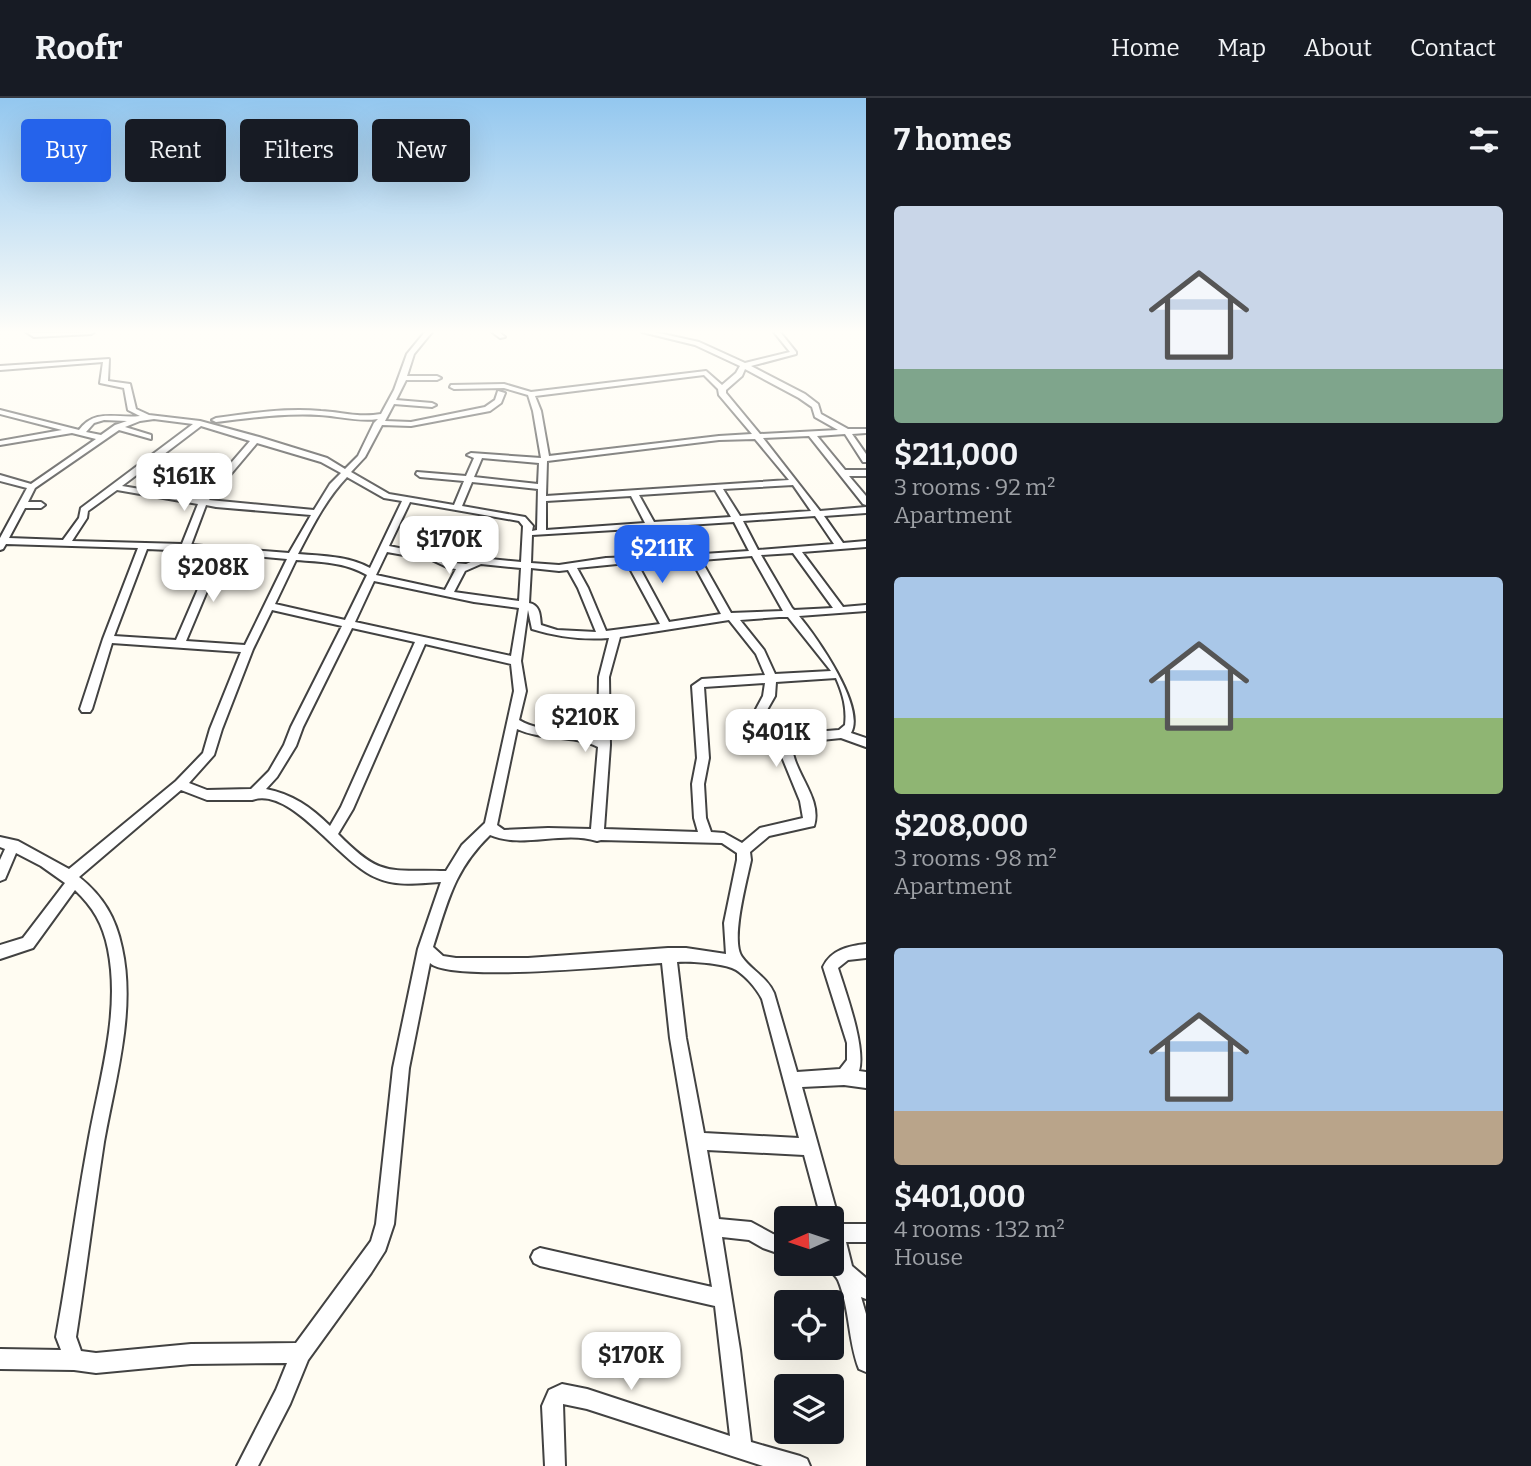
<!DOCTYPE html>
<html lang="en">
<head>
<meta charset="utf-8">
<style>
  :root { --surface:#171b24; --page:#20242c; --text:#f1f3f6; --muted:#9ea1a6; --line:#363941; --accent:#2563eb }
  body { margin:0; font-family:Bitter,serif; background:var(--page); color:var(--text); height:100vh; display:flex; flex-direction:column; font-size:26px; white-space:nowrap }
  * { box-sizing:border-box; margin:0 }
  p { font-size:23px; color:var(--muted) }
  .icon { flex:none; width:38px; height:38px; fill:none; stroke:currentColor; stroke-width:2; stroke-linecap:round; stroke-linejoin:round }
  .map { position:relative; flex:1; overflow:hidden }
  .sheet { display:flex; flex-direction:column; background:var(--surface); width:665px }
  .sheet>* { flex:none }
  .guide { position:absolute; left:21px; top:21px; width:665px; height:63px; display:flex; gap:14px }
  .needle { width:46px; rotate:267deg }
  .tools { position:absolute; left:774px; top:1108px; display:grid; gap:14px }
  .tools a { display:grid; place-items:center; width:70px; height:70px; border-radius:7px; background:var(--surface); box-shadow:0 7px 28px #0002; font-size:35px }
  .price { position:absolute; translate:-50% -60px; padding:0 16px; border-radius:14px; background:#fff; color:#222; font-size:23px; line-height:46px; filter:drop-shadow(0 2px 4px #0008) }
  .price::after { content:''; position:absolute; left:50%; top:42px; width:21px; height:16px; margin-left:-10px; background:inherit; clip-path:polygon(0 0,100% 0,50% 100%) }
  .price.active { background:var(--accent); color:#fff }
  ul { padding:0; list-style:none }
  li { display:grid; align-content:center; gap:14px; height:371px; padding:0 28px }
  li span { display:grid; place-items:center; height:217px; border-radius:7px; color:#555 }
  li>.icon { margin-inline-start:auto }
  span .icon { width:126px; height:126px; fill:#fffc; stroke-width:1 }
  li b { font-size:30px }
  h2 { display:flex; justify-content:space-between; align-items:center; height:84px; padding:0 28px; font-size:30px }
  .tag { padding:0 24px; border-radius:7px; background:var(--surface); box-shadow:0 7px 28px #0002; font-size:24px; line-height:63px }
  .tag.active { background:var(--accent); color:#fff }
  header { display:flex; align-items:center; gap:42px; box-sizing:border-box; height:98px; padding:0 35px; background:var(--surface); border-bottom:2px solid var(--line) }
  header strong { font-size:33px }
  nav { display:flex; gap:38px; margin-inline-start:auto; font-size:24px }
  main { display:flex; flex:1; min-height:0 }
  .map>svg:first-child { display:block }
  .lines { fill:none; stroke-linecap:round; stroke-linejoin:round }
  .minor-casing { stroke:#424242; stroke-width:4 }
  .minor { fill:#fff; fill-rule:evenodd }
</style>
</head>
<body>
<header>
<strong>Roofr</strong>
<nav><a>Home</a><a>Map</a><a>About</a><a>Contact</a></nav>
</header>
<main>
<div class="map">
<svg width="866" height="1368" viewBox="0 0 866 1368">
  <rect width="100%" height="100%" fill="#fffcf2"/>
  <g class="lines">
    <g class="minor-casing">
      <path id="minor" d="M26,234L35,235L94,234L91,236L34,239Z
        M425,234H432L414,256L407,278H437L441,280L437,282H406L396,302L432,305L436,307L432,309L394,306L385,323L411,324L485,309L495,302L498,293L505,295L501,305L490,313L411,328L382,327L365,359L351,374L389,396L454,407L464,383L420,379L416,376L417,374L466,378L474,360L467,357L471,355L541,360L533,313L528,297L504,290L454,291L450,289L451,287L504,286L531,294L706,273L722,287L736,275L740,268L695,247L642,234H654L699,244L745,265L790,254L774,234H780L796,254V256L751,268L805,296L818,306L821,316L848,331H866V335L852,336L866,356V364H863L845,336L817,338L845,372H866V378H849L866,398V407L863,406L809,338L763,340L820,413L866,409V415L824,418L843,445L866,443V449L802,454L843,509L866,507V513L799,518C816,538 866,609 851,635L866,640V649L841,640L792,645C791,673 823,699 814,728L809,729L769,738L750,754L751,762C747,782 730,843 742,859C752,873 766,878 774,895L797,974L840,971L847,962V945L823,869C831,852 848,848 866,846V860L848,862L838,870C846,895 866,950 859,973L866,974V990L844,987L802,989L840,1126H866V1144H846L852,1168L866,1180V1201L861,1199L866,1216V1274L859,1271C848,1243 850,1210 838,1182C835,1176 827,1171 823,1166H831V1120H821L804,1057L707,1052L719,1121L751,1124L773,1136L786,1140V1158L763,1150L749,1142L722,1139L740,1252L751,1344L800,1358L807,1361L810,1368H763L587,1311L563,1306L565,1368H545L542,1308L549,1292L562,1286L587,1291L730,1338L715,1208L540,1168L534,1165L531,1159L534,1153L540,1150L712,1189L670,940L662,865C625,867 451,885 430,865L409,970L394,1126L385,1153L371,1175L308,1262L290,1306L258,1368H237L276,1292L287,1265L191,1266L96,1275L74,1272L0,1271V1251L61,1252L56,1239C68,1174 76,1109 88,1045C99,982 121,915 108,851C103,826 93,809 75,792L33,850L0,861V847L23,840L65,785L41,768L16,755L5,781L0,783V762L5,751L0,749V739L18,743L69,771L176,683L203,655L210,631L241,554L112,545L92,611L90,614H82L80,611L103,541L138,450L6,446L3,451L0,452V440L27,390L0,383V377L31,386L96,341L72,335L0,347V343L62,332L0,316V312L79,332C95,310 117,321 140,318L128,312L124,290L100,285L103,264L0,272V268L109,261L108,283L130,286L136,311L149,317L200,323L259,339L327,360L345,371L358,358L374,325L378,321C358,324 339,318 319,317C284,315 250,320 216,324L212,322L216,320C251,315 286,310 321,313C342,314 359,320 381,316L394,292L407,256ZM745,271L799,300L812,309L815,319L838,332L760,336L726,295V292L742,278ZM704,277L718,291L719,297L752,336L719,338L549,358L541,313L535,298ZM154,321L193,326L81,410L79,420L63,442L9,440L25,410H41L45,407L41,404H28L35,390L119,332L151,341V337L125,329L140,323ZM104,322L127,323L115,327L101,337L86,334L94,325ZM201,328L250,343L200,401L122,388ZM755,341L789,382L546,398L547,363L719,342ZM257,345L321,364L341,375L330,386L314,412L209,402ZM482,360L539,365L538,386L474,379ZM347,379L384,400L402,403L370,470C348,458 323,458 298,456C312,429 326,401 347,379ZM472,384L538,391L537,432L532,433L533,428L525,419L462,408ZM793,387L811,413L740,418L723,391ZM117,392L198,406L182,446L72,443L87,420L88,413ZM715,392L731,419L654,424L639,397ZM631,398L645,425L546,432V403ZM410,404L519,423L523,428L521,464L480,460L466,466L454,465L438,458L389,448ZM206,407L216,409L311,417L289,455L191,447ZM815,418L834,446L758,452L743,423ZM734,424L749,453L673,458L657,429ZM648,430L663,458L606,460L559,467L531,465L532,437ZM147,451L214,454L176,542L114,538ZM387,454L432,462L449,470L456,471L445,492L376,477ZM223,455L287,461L245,547L186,543ZM793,455L833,510L794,512L792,510L761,457ZM752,458L783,513L731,515L701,462ZM296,462C321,464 345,464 367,477L345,522L275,506ZM692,463L721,516L669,524L637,465ZM627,465L660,526L606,533L588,490L577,470ZM481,466L521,470L519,503L454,494L465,473ZM531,470L559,473L568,472L578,490L596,534L557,532L541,527C540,517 540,507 529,505ZM374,483L474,504L519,510L511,558L355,524ZM272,512L342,528L291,629L284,647L269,673L251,691L207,692L189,685L214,657L222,631L253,551ZM528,512L532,531C558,539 582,542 609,540L599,579L598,639C572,631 543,636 519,622L526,593L521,563ZM779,519H788L831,573L775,576L764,552L740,522ZM729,522L756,556L765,577L702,581L692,588L697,660L692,686L694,720L698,734L604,731L610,647L609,579L620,539ZM352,530L415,544L341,709L330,728C311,709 292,696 266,691L277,679L296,648L303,629ZM425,546L511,566L514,593L485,725L462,747L446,773C389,771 382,781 338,736L353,711ZM836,580C843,596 847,610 845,627L839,632L790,636L767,612L775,598L776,584ZM765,585L763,598L755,613L781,642L782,659L800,703L803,720L760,730L742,745L724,735L711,734L706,720L704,686L709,660L704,589ZM517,631C543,643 573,636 598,649L591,731L548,730L504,732L497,727ZM181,692L207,702H252C292,688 339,765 377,780C397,789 420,785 441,784L418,851L393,970L376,1126L371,1143L296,1245L191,1246L96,1255L81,1253L76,1239C86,1174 94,1109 104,1044C115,982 136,913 122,850C116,820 103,798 79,779ZM490,737C522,751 563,732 597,743L601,742L722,745L737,755V762L724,825L726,856L686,850H668L528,860H456L443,858L433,849C448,803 454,772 490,737ZM677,864C691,863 718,865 732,870C743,874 757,891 762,901L799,1040L704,1035L686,940Z
        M492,234H499L505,239L500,240Z"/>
    </g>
    <use href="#minor" class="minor"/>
  </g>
  <linearGradient id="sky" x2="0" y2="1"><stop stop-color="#93c7ef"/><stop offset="0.55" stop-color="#fffef9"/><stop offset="1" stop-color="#fffef9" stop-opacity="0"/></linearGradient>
  <rect width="866" height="425" fill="url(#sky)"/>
</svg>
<div class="tools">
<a><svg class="needle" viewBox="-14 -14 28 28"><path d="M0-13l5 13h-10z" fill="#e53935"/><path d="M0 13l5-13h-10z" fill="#9ea1a6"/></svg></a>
<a><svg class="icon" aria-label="locate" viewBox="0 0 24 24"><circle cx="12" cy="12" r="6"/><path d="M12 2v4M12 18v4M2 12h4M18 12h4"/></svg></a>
<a><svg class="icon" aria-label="layers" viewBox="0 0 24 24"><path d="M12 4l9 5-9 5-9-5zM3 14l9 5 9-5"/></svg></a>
</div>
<b class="price" style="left:184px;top:415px">$161K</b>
<b class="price" style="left:449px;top:478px">$170K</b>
<b class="price active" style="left:662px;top:487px">$211K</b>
<b class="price" style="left:213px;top:506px">$208K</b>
<b class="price" style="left:585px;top:656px">$210K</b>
<b class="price" style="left:776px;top:671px">$401K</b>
<b class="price" style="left:631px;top:1294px">$170K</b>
<div class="guide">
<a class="tag active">Buy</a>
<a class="tag">Rent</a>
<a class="tag">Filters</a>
<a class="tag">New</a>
</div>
</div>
<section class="sheet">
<h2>7 homes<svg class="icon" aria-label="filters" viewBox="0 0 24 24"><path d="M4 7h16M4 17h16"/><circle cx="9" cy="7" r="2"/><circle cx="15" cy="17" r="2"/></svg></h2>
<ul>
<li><span style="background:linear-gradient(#c9d6e8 75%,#7fa58c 0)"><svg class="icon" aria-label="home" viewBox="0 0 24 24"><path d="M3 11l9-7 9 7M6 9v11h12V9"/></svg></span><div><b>$211,000</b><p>3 rooms · 92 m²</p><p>Apartment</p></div></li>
<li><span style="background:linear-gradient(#a9c7e8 65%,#8fb573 0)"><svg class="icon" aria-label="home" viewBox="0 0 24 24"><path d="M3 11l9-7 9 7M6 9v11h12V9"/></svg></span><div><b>$208,000</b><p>3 rooms · 98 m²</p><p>Apartment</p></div></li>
<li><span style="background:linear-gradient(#a9c7e8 75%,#b9a48a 0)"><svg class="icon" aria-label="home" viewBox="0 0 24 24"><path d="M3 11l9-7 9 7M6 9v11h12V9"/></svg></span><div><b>$401,000</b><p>4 rooms · 132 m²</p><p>House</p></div></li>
</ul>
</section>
</main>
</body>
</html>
